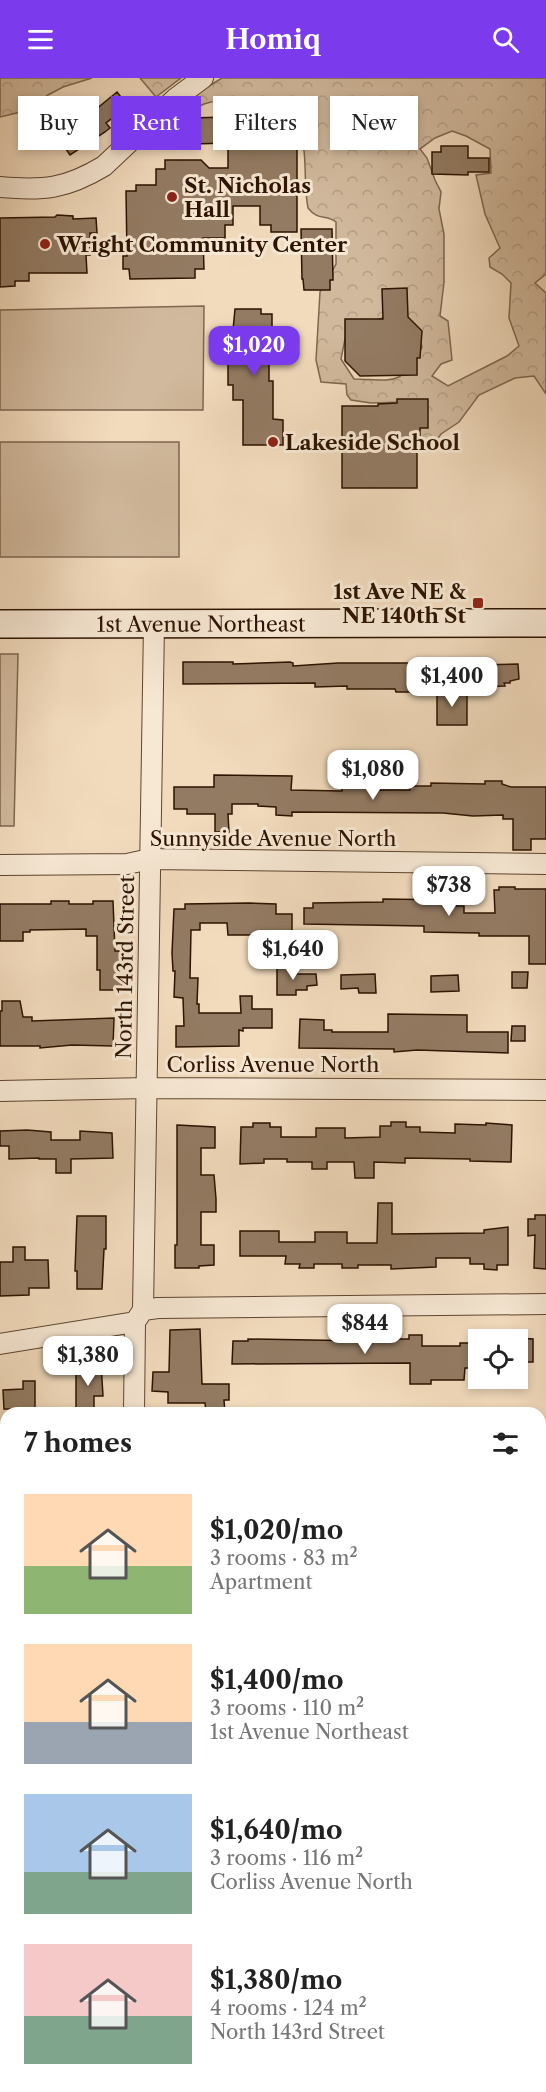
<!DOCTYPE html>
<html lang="en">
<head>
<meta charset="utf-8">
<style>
  :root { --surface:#fff; --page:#f2f2f2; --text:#222; --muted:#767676; --accent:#7c3aed }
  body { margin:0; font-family:"Libre Caslon Text",serif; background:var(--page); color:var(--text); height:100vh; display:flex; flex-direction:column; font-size:22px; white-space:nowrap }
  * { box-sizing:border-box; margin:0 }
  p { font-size:20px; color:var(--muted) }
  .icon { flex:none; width:33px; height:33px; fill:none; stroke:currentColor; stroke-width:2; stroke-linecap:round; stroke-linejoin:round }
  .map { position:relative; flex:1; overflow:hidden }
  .sheet { position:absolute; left:0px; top:1329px; width:546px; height:686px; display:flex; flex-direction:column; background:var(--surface); border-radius:18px 18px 0 0; box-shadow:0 3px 9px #0003 }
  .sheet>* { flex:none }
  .hud { position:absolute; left:18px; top:18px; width:510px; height:54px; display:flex; gap:12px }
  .buttons { position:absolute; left:468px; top:1251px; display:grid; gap:12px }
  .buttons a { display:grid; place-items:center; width:60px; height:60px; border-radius:0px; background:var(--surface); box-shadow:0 3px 9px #0003; font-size:30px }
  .price { position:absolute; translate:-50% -51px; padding:0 14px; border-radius:12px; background:#fff; color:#222; font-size:20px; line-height:39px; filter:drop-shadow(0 2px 3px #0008) }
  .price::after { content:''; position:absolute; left:50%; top:36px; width:18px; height:14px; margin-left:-9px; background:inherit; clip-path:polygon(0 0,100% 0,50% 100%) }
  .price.selected { background:var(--accent); color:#fff }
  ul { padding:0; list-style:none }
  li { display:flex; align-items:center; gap:18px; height:150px; padding:0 24px }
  li span { display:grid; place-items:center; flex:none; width:168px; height:120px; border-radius:0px; color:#555 }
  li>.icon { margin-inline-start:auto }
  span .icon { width:72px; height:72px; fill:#fffc; stroke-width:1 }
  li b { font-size:26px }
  h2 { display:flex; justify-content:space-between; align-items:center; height:72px; padding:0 24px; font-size:26px }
  .tag { padding:0 21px; border-radius:0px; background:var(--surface); box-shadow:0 3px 9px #0003; font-size:21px; line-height:54px }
  .tag.selected { background:var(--accent); color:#fff }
  header { display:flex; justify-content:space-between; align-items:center; height:78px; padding:0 24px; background:var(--accent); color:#fff; font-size:27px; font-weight:700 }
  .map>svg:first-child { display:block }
  .green { fill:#d1b99d; stroke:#7f664f; stroke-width:1.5 }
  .forest { fill:url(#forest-crowns); stroke:#7f664f; stroke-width:1.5; fill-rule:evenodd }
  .building { fill:#937b63; stroke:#2d1301; stroke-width:1.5 }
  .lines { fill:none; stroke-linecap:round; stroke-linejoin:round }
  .street-casing { stroke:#5e4530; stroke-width:22 }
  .secondary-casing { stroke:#2d1301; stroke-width:30 }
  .street { stroke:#f7e8d4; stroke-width:20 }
  .secondary { stroke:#f7e8d4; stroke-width:27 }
  .poi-dot { fill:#8f2418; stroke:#f7e8d4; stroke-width:2 }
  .labels { text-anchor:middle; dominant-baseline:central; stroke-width:6; stroke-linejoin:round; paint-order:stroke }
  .poi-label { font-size:21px; font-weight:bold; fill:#2d1301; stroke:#f7e8d4; text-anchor:start }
  .street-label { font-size:21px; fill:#2d1301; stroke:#f7e8d4 }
</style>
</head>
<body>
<header><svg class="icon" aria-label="menu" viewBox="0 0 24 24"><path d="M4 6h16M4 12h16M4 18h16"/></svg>Homiq<svg class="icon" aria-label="search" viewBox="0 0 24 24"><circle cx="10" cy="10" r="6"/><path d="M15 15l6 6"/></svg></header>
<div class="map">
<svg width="546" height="2014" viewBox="0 0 546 2014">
  <defs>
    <pattern id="forest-crowns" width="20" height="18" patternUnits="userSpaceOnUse" patternTransform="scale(1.5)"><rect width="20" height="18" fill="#d1b99d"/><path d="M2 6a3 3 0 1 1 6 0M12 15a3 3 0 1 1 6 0" fill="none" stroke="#b49e85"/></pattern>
  </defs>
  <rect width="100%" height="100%" fill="#f2dbbd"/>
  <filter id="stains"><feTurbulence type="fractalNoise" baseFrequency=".00333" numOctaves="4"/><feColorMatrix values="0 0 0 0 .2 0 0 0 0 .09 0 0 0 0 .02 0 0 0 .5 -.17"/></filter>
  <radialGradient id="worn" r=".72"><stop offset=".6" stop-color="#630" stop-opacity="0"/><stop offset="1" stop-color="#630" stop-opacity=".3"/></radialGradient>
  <path class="green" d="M204,228L203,332H0V232Z
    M0,364H179V479H0Z
    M0,576H18L14,748H0Z"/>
  <path class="forest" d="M0,0H92L63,9L48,17L29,32L0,39Z
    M140,0H181L156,19Z
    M222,0H546V196L535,205L546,215V316L534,298L515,300L479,317L459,344L441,356L431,370L417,371L414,367L404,324L371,325L351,322L347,317L346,306L321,304L316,282L320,214L336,186V144C326,136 318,143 308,130C303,104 308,78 300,53C296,42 288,30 276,26C258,19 222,20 204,26C194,30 185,37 176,43L170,35L189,20ZM452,53L466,58L490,71L491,95L476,97L485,136L500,170L489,180L490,189L502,196L511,205L509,240L519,268L507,278L448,308L432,298L441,286L452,282L448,243L440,238L444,204V156L439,131L441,114L435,102L427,80L420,71L435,60ZM395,236L418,254L422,269C402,309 394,302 354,301L341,281L348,246L366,245Z"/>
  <path class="building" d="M117,14L128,28L106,45L110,50L105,54L70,77L54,54L66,46L67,48L89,34L90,36Z
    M226,28H259V32H276V40H291V60H297V154H271V147H260V128H233V147H225V160H203L204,191H195V200L130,201L129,191H123V178H127L126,113H136V107H156V91H165V82H201L209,90H228V65L193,66L192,40L226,39Z
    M441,68H468V80H489V94H468V97L432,96V74H441Z
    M57,137L73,138V141L96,140L97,155H90V177H86L87,195H29V203H15V208L0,209V140L55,139Z
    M301,151H332L333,202H330V212H304L303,201H302Z
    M407,210L408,239L422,253L420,280H417V297L360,298L345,283V241H383L382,211Z
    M235,231H261V236H272V255H269V303H273V341L283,342V367H243V322H233V307H228V252H233Z
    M397,321H428V350H420V364H417V410H342V328H378V326L397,325Z
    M183,584H233V586L290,584L293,585V588L338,585H431V595H436V614H396L395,611H347V608L315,609V605L183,606Z
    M518,586L519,601L510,603V605H504L505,608L479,609V587Z
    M437,612H455L456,616H467V647H437Z
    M214,697L292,698L291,712L342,713V707H373V712H410V708H431V705L485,706V703H502V706L511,709H546V761H531V772H513V741H503V737L473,738L443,735L292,734V738L276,737V729L258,728V726H232V736H228L229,754H215V736H187V731H174V709H214Z
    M499,809H515V811H546V886H529V858H479V855L424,854V848L304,846V830H313V825L383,824V821L456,822V828H464V835H495L494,812H499Z
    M51,823H69V826H93V823H113L115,873H120L122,912H100V892H97V858H86V851L30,852V854H23V863H0V826H51Z
    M249,825L276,826V836H292V858H275V874H254V857H228L227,845H200V852H191L190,900H198L197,926H199V935H241L240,918H252V931H272V950H243V953L239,952V968L176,969V948H184L183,920L174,919L175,893H173L172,875L174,831H185V826Z
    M277,885L291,886L290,896H316L317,907L307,908V912H296V917H277Z
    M512,894H528L527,910H512Z
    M375,896L376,915H359L358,910L341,911V897Z
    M458,897L459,913L431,914V898Z
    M2,923H20L23,939H32V943L114,940L113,968L72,967L40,970V968H0V933H2Z
    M388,936L467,937V954H508V975L417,972L394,974V971L299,970L300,941L324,942V952H332V954H388Z
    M512,948H525V963H511Z
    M391,1044H406V1049H420V1054L455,1055V1046L486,1047V1045L512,1047L511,1084L470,1083V1081L405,1080V1085L374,1084V1100H355L354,1084H327V1091H312V1084H287V1081H264V1085L240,1086L241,1049H253V1045H270V1049H281V1059H316V1050H345V1060L380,1059V1048H391Z
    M177,1047L215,1049V1070H201V1097H214L216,1121V1134H201V1167H214V1187L199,1188V1190H175V1167H177Z
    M27,1052L51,1054V1062H80V1053L112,1055L113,1080L71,1081V1095H56V1081H39V1080L9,1081V1068H0V1053Z
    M378,1125H392V1156L484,1155V1152L508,1149V1187H497V1192L484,1191V1186H470V1180H436V1189L391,1191V1187H358V1190H342V1186H314V1190H299L300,1186H285L286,1178H240V1153H279V1164H315V1154H347V1165H377Z
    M535,1137H546V1191L534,1190L535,1157L528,1158V1141H535Z
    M77,1138H106V1171H104L102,1211H77V1193H75Z
    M13,1169H25V1182H48L49,1210H29V1217L0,1218V1184H13Z
    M200,1251L202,1306H229V1322H224L225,1335H206L205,1325H168V1314L152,1313L153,1294H169L170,1252Z
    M409,1257H422V1268H460V1265H478V1290H465L464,1302H431V1306H410V1285L232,1286L233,1263H248V1261L367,1263V1261H409Z
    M518,1260L533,1261V1284H518Z
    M76,1286H101L103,1318H94V1335H76Z
    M23,1303H35V1331H30V1335H14V1331H4L3,1312L23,1311Z"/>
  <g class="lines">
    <g class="street-casing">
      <path id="street" d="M0,109C43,113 66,111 104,88L176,20L203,0
        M0,787L127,786L150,781L546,786
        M0,1013L147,1010L546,1012
        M143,1232L154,546
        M0,1266L135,1244L143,1232L158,1230L546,1226
        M134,1335L135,1244
        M540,1663H546
        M0,1664H6
        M540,1766H546
        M0,1771H6
        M540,1949H546
        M0,1951H6
        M138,2008V2014"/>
    </g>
    <g class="secondary-casing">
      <g id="secondary">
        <path id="s1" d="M0,546L546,545"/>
        <path d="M540,1480H546"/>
        <path d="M0,1485H6"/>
      </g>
    </g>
    <use href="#street" class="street"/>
    <use href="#secondary" class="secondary"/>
  </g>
  <g class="poi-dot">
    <circle cx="172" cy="119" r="6"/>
    <circle cx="45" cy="166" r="6"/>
    <circle cx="273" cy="364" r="6"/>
    <rect x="472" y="519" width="12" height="12" rx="3"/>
  </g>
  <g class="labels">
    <g class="poi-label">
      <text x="184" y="107">St. Nicholas<tspan x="184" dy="24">Hall</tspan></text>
      <text x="57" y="166">Wright Community Center</text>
      <text x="285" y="364">Lakeside School</text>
      <text x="466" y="513" text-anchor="end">1st Ave NE &amp;<tspan x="466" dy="24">NE 140th St</tspan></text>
    </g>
    <g class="street-label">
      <text stroke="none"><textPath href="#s1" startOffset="201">1st Avenue Northeast</textPath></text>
      <text x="273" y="760">Sunnyside Avenue North</text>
      <text transform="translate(125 889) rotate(-89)">North 143rd Street</text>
      <text x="273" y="986">Corliss Avenue North</text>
    </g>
  </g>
  <rect width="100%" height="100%" filter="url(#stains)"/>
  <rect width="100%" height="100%" fill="url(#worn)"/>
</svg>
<div class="buttons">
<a><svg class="icon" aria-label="locate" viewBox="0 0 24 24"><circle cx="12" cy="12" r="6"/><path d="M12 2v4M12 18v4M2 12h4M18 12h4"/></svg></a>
</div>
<b class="price selected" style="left:254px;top:299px">$1,020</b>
<b class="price" style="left:452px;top:630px">$1,400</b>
<b class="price" style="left:373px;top:723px">$1,080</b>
<b class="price" style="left:449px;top:839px">$738</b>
<b class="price" style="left:293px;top:903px">$1,640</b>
<b class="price" style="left:365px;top:1277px">$844</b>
<b class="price" style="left:88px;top:1309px">$1,380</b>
<div class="hud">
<a class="tag">Buy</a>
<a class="tag selected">Rent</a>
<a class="tag">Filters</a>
<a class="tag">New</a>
</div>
<section class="sheet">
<h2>7 homes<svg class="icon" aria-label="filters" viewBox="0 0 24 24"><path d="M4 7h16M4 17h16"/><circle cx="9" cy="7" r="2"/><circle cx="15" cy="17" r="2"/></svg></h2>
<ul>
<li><span style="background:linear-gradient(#ffd9b3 60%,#8fb573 0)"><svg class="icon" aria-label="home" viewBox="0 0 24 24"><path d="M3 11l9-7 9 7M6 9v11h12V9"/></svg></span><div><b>$1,020/mo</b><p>3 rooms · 83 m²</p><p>Apartment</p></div></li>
<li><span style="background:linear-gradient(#ffd9b3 65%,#9aa5b1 0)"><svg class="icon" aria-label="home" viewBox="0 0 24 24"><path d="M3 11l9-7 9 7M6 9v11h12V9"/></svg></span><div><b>$1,400/mo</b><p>3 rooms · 110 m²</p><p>1st Avenue Northeast</p></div></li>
<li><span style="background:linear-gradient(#a9c7e8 65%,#7fa58c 0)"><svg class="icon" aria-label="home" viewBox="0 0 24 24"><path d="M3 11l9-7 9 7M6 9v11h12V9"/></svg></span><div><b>$1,640/mo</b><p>3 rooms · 116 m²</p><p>Corliss Avenue North</p></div></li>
<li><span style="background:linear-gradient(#f6c9c9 60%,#7fa58c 0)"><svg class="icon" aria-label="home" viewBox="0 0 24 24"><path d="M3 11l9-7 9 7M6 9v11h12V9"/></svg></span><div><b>$1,380/mo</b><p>4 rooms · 124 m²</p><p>North 143rd Street</p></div></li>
</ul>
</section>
</div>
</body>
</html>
